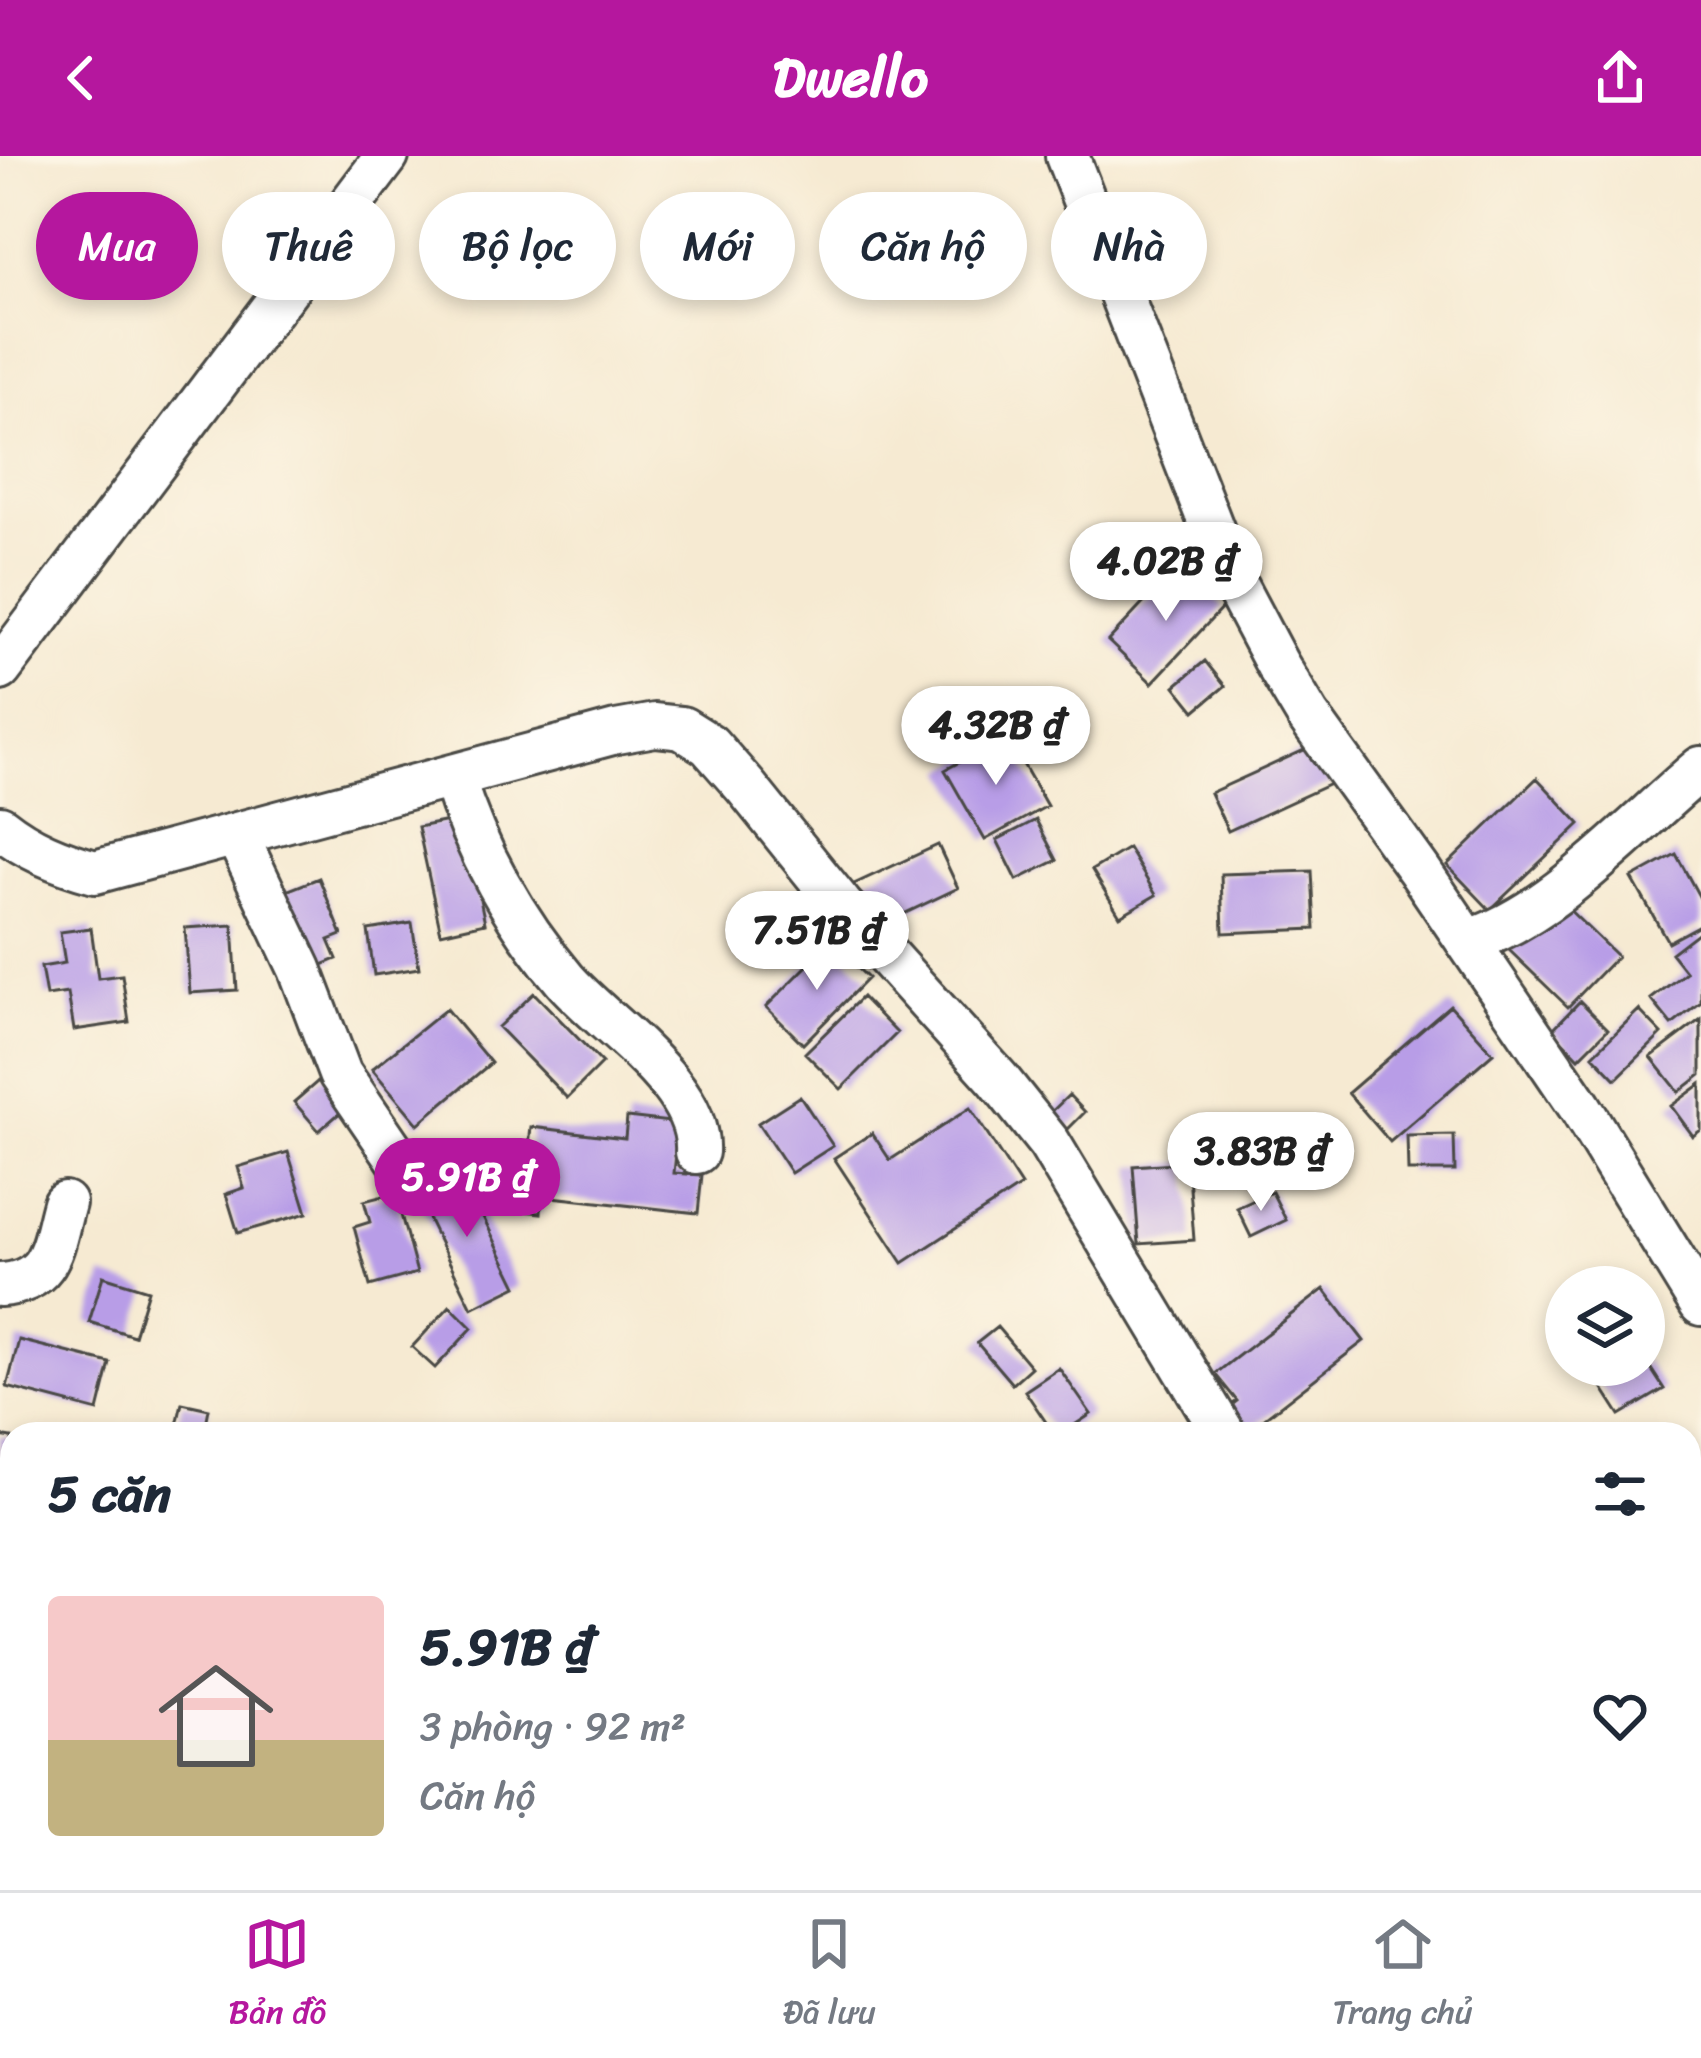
<!DOCTYPE html>
<html lang="vi">
<head>
<meta charset="utf-8">
<style>
  :root { --surface:#fff; --page:#f2f2f3; --text:#1f2937; --muted:#747a83; --line:#e0e1e3; --accent:#b5179e }
  body { margin:0; font-family:Sriracha,sans-serif; background:var(--page); color:var(--text); height:100vh; display:flex; flex-direction:column; font-size:45px; white-space:nowrap }
  * { box-sizing:border-box; margin:0 }
  p { font-size:39px; color:var(--muted) }
  .icon { flex:none; width:66px; height:66px; fill:none; stroke:currentColor; stroke-width:2; stroke-linecap:round; stroke-linejoin:round }
  .map { position:relative; flex:1; overflow:hidden }
  .details { position:absolute; left:0px; top:1266px; width:1701px; height:468px; display:flex; flex-direction:column; background:var(--surface); border-radius:36px 36px 0 0; box-shadow:0 6px 18px #0003 }
  .details>* { flex:none }
  .guide { position:absolute; left:36px; top:36px; width:1629px; height:108px; display:flex; gap:24px }
  .tools { position:absolute; left:1545px; top:1110px; display:grid; gap:24px }
  .tools a { display:grid; place-items:center; width:120px; height:120px; border-radius:50%; background:var(--surface); box-shadow:0 6px 18px #0003; font-size:60px }
  .price { position:absolute; translate:-50% -102px; padding:0 27px; border-radius:42px; background:#fff; color:#222; font-size:39px; line-height:78px; filter:drop-shadow(0 3px 6px #0008) }
  .price::after { content:''; position:absolute; left:50%; top:72px; width:36px; height:27px; margin-left:-18px; background:inherit; clip-path:polygon(0 0,100% 0,50% 100%) }
  .price.current { background:var(--accent); color:#fff }
  ul { padding:0; list-style:none }
  li { display:flex; align-items:center; gap:36px; height:300px; padding:0 48px }
  li+li { border-top:3px solid var(--line) }
  li span { display:grid; place-items:center; flex:none; width:336px; height:240px; border-radius:12px; color:#555 }
  li>.icon { margin-inline-start:auto }
  span .icon { width:144px; height:144px; fill:#fffc; stroke-width:1 }
  li b { font-size:51px }
  h2 { display:flex; justify-content:space-between; align-items:center; height:144px; padding:0 48px; font-size:51px }
  .chip { padding:0 42px; border-radius:54px; background:var(--surface); box-shadow:0 6px 18px #0003; font-size:42px; line-height:108px }
  .chip.current { background:var(--accent); color:#fff }
  header { display:flex; justify-content:space-between; align-items:center; height:156px; padding:0 48px; background:var(--accent); color:#fff; font-size:54px; font-weight:700 }
  .menu { display:flex; justify-content:space-around; align-items:center; height:168px; border-top:3px solid var(--line); background:var(--surface); font-size:33px; color:var(--muted) }
  .menu a { display:grid; justify-items:center; gap:6px }
  .menu .current { color:var(--accent) }
  .map>svg:first-child { display:block }
  .building { fill:#b89de7 }
  .lines { fill:none; stroke-linecap:round; stroke-linejoin:round }
  .minor-casing { stroke:#494844; stroke-width:48 }
  .minor { stroke:#fff; stroke-width:42 }
</style>
</head>
<body>
<header><svg class="icon" aria-label="back" viewBox="0 0 24 24"><path d="M15 5l-7 7 7 7"/></svg>Dwello<svg class="icon" aria-label="share" viewBox="0 0 24 24"><path d="M12 15V3M7 8l5-5 5 5M5 13v7h14v-7"/></svg></header>
<div class="map">
<svg width="1701" height="1734" viewBox="0 0 1701 1734">
  <rect width="100%" height="100%" fill="#fcf5e5"/>
  <filter id="ink" filterUnits="userSpaceOnUse"><feTurbulence type="fractalNoise" baseFrequency=".00833" numOctaves="2"/><feDisplacementMap in="SourceGraphic" scale="24" xChannelSelector="R" yChannelSelector="G"/><feConvolveMatrix kernelMatrix="1 2 1 2 8 2 1 2 1" color-interpolation-filters="sRGB"/></filter>
  <filter id="wash" filterUnits="userSpaceOnUse"><feTurbulence type="fractalNoise" baseFrequency=".004" numOctaves="4" result="noise"/><feDisplacementMap in="SourceGraphic" scale="48" xChannelSelector="R" yChannelSelector="G"/><feGaussianBlur stdDeviation="2.7" result="paint"/><feColorMatrix in="noise" values="0 0 0 0 0 0 0 0 0 0 0 0 0 0 0 0 0 1.4 0 .05"/><feComposite in="paint" operator="in"/></filter>
  <g filter="url(#wash)">
    <rect width="100%" height="100%" fill="#f6ead2"/>
    <g id="blocks">
      <path class="building" d="M1179,409L1223,451L1152,527L1108,485Z
        M1205,505L1225,530L1195,555L1175,530Z
        M1007,580L1047,650L985,684L945,614Z
        M1313,590L1330,628L1228,675L1210,637Z
        M1537,622L1580,668L1490,754L1447,709Z
        M463,662L485,767L441,777L418,671Z
        M1036,664L1057,704L1017,724L997,684Z
        M938,689L958,732L872,773L852,729Z
        M1128,692L1156,739L1120,760L1092,714Z
        M1676,698L1701,744V768L1668,786L1632,722Z
        M1312,715L1315,773L1223,777L1221,718Z
        M319,722L342,779L329,784L337,803L310,814L281,737Z
        M1557,742L1617,800L1568,851L1508,793Z
        M412,767L419,812L374,819L368,774Z
        M233,769L237,834L190,837L185,772Z
        M91,772L98,822L122,819L129,866L74,874L68,837L46,840L41,811L65,807L60,776Z
        M1701,774V846L1672,869L1651,843L1686,816L1671,797Z
        M831,786L868,822L803,888L766,851Z
        M534,837L602,907L567,942L498,871Z
        M862,841L897,877L841,933L805,897Z
        M1580,845L1608,873L1579,902L1552,874Z
        M1450,849L1493,897L1390,986L1348,937Z
        M446,853L491,907L418,968L372,913Z
        M1639,854L1662,878L1616,923L1593,899Z
        M1701,863V919L1679,936L1651,901Z
        M325,919L350,948L319,975L294,946Z
        M1701,928V974L1693,980L1671,950Z
        M1069,939L1085,956L1055,986L1039,968Z
        M800,940L833,990L791,1017L758,967Z
        M970,952L1021,1030L903,1107L834,1002L872,977L890,1004Z
        M627,961L679,967L674,1017L702,1019L698,1057L542,1040L541,1057L522,1055L531,971L625,982Z
        M1454,979L1455,1015H1408L1407,980Z
        M288,996L307,1057L238,1077L226,1038L244,1032L238,1011Z
        M1188,1006L1194,1084L1139,1088L1133,1010Z
        M461,1016L517,1130L472,1152L416,1038Z
        M1272,1036L1286,1064L1251,1081L1237,1052Z
        M395,1037L417,1117L370,1130L354,1071L370,1066L364,1045Z
        M103,1120L148,1134L134,1180L89,1166Z
        M1324,1133L1364,1185L1244,1278L1224,1255L1237,1245L1215,1218Z
        M450,1150L472,1172L435,1212L412,1191Z
        M997,1171L1031,1211L1012,1228L977,1187Z
        M19,1184L110,1207L98,1255L7,1231Z
        M1644,1202L1664,1233L1620,1259L1588,1209H1644Z
        M1059,1212L1091,1258L1061,1278H1054L1025,1235Z
        M182,1247L209,1253L204,1278H175Z
        M0,1280L12,1282V1320L0,1318Z
        M10,1357L12,1412L0,1420V1364Z
        M1693,1668L1701,1674V1718L1689,1734H1655L1647,1728L1652,1722H1689V1673Z
        M940,1722H998L986,1734H934L931,1731Z
        M1325,1722H1353L1365,1734H1313Z
        M1435,1722H1502L1487,1734H1420Z"/>
    </g>
  </g>
  <g filter="url(#ink)">
    <use href="#blocks" fill-opacity="0" stroke="#494844" stroke-width="3"/>
    <g class="lines">
      <g class="minor-casing">
        <path id="minor" d="M1067,0L1231,421L1277,508L1308,560L1419,714L1580,951L1701,1148
          M0,513L387,0
          M453,621C475,694 515,765 565,824C606,871 701,929 697,996
          M0,671C29,694 59,706 95,716L616,576L655,569L682,572L709,589L746,631L841,749L998,923L1049,987L1224,1278
          M237,680L300,813L340,918L413,1025
          M1468,785C1550,762 1635,667 1701,612
          M0,1129C53,1126 52,1089 64,1047
          M1689,1530L1701,1512
          M0,1682L12,1680
          M1067,1722L1078,1734
          M1562,1722L1572,1734
          M1599,1734L1606,1722"/>
      </g>
      <use href="#minor" class="minor"/>
    </g>
  </g>
</svg>
<div class="tools">
<a><svg class="icon" aria-label="layers" viewBox="0 0 24 24"><path d="M12 4l9 5-9 5-9-5zM3 14l9 5 9-5"/></svg></a>
</div>
<b class="price" style="left:1166px;top:468px">4.02B ₫</b>
<b class="price" style="left:996px;top:632px">4.32B ₫</b>
<b class="price" style="left:817px;top:837px">7.51B ₫</b>
<b class="price" style="left:1261px;top:1058px">3.83B ₫</b>
<b class="price current" style="left:467px;top:1084px">5.91B ₫</b>
<div class="guide">
<a class="chip current">Mua</a>
<a class="chip">Thuê</a>
<a class="chip">Bộ lọc</a>
<a class="chip">Mới</a>
<a class="chip">Căn hộ</a>
<a class="chip">Nhà</a>
</div>
<section class="details">
<h2>5 căn<svg class="icon" aria-label="filters" viewBox="0 0 24 24"><path d="M4 7h16M4 17h16"/><circle cx="9" cy="7" r="2"/><circle cx="15" cy="17" r="2"/></svg></h2>
<ul>
<li><span style="background:linear-gradient(#f6c9c9 60%,#c2b280 0)"><svg class="icon" aria-label="home" viewBox="0 0 24 24"><path d="M3 11l9-7 9 7M6 9v11h12V9"/></svg></span><div><b>5.91B ₫</b><p>3 phòng · 92 m²</p><p>Căn hộ</p></div><svg class="icon" aria-label="heart" viewBox="0 0 24 24"><path d="M12 20l-8-8c-3-5 5-10 8-4 3-6 11-1 8 4z"/></svg></li>
</ul>
</section>
</div>
<nav class="menu">
<a class="current"><svg class="icon" aria-label="map" viewBox="0 0 24 24"><path d="M3 6l6-2 6 2 6-2v14l-6 2-6-2-6 2zM9 4v14M15 6v14"/></svg>Bản đồ</a>
<a><svg class="icon" aria-label="saved" viewBox="0 0 24 24"><path d="M7 4h10v16l-5-4-5 4z"/></svg>Đã lưu</a>
<a><svg class="icon" aria-label="home" viewBox="0 0 24 24"><path d="M3 11l9-7 9 7M6 9v11h12V9"/></svg>Trang chủ</a>
</nav>
</body>
</html>
